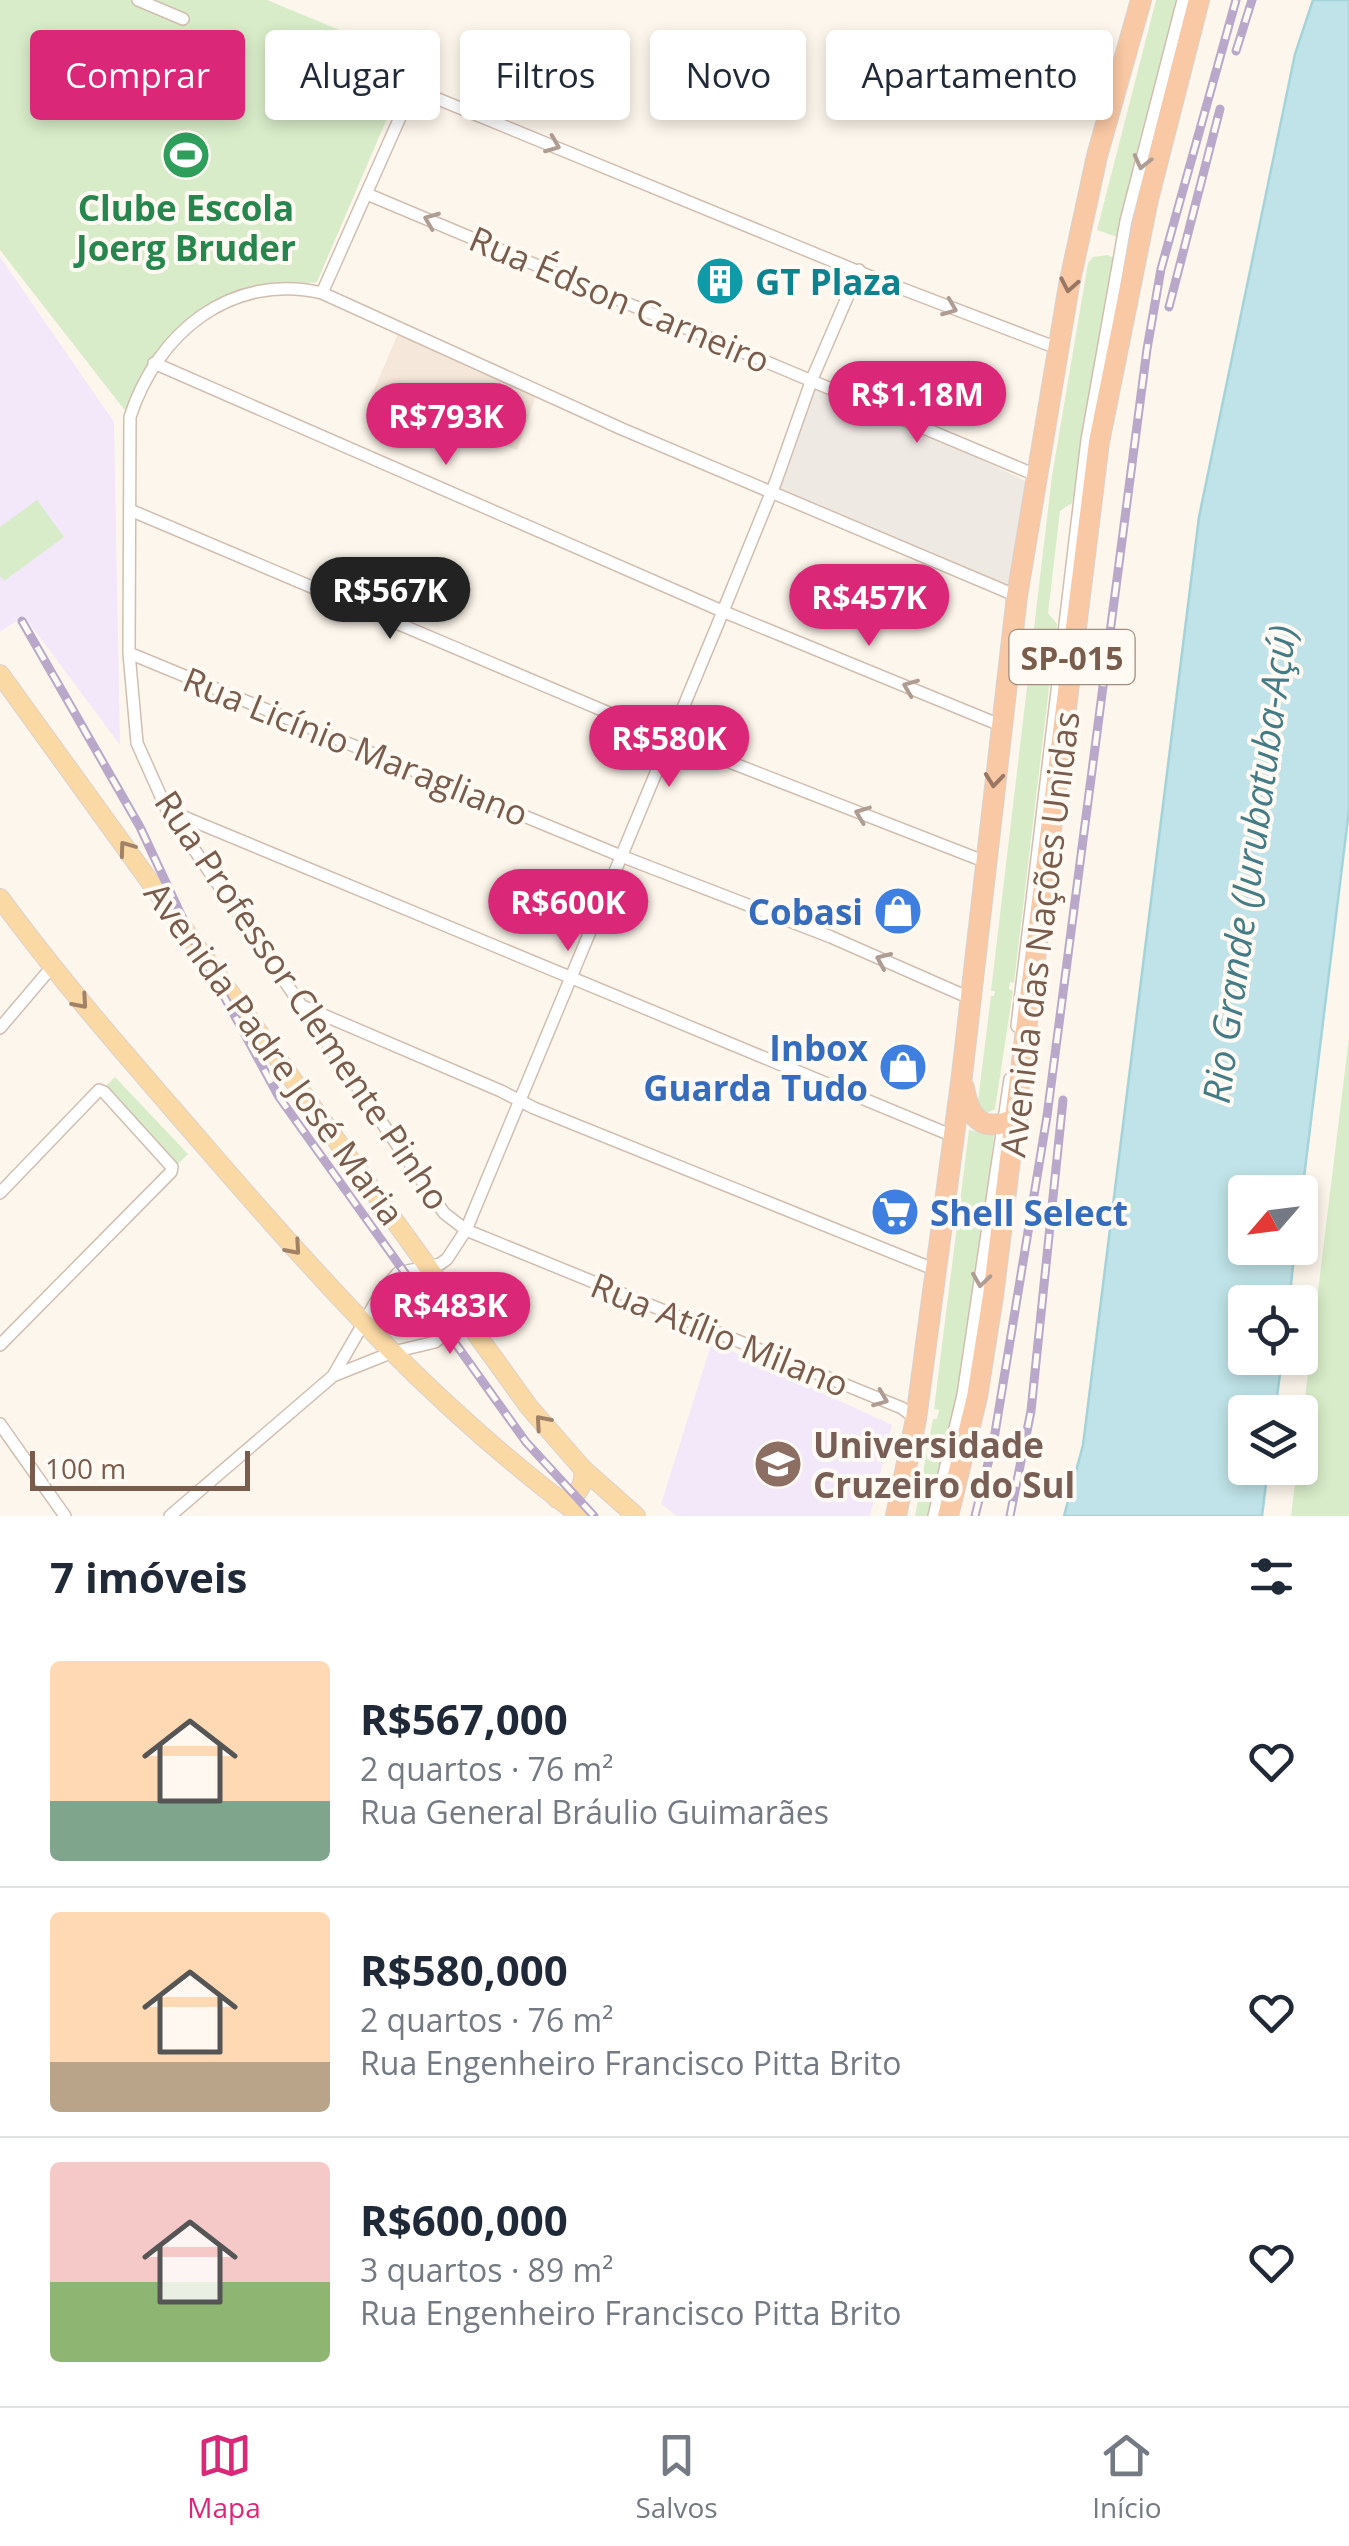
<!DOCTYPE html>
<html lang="pt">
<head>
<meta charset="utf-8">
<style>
  :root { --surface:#fff; --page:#f2f2f3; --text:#1f2937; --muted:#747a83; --line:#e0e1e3; --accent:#db2777 }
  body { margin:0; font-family:"Open Sans",sans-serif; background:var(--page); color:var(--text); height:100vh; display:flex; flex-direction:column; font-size:38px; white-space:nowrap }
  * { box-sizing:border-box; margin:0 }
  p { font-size:32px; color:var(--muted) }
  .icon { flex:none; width:55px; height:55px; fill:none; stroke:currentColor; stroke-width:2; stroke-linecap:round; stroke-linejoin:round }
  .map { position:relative; height:1516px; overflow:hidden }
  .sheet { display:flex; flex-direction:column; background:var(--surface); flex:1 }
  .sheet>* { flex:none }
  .guide { position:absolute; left:30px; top:30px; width:1290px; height:90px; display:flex; gap:20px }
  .needle { width:65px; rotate:242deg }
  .tools { position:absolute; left:1228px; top:1175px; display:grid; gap:20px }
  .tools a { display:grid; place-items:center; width:90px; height:90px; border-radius:10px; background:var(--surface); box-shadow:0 5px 15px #0003; font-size:50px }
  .scale { position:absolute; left:30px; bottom:25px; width:220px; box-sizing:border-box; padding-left:10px; border:5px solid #7a5c4d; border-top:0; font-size:28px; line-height:35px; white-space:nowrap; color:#7a5c4d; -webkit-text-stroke:8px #fffaf3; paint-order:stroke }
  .price { position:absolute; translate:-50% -85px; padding:0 22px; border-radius:35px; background:var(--accent); color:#fff; font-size:32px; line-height:65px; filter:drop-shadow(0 2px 5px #0008) }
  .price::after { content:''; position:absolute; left:50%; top:60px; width:30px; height:22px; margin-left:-15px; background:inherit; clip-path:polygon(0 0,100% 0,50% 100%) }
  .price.active { background:#222; color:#fff }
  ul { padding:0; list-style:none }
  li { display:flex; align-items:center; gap:30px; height:250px; padding:0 50px }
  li+li { border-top:2px solid var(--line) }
  li span { display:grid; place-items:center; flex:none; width:280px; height:200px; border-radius:10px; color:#555 }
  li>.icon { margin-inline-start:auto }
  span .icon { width:120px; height:120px; fill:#fffc; stroke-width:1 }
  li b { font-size:42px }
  h2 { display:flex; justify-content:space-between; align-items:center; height:120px; padding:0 50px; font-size:42px }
  .pill { padding:0 35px; border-radius:10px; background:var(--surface); box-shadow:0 5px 15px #0003; font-size:35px; line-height:90px }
  .pill.active { background:var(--accent); color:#fff }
  .tabs { display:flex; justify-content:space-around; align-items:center; height:140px; border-top:2px solid var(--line); background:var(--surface); font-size:28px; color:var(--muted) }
  .tabs a { display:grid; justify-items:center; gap:5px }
  .tabs .active { color:var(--accent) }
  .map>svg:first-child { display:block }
  .residential { fill:#f5e8da }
  .industrial { fill:#efe9e4 }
  .education { fill:#f3e8fa }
  .green { fill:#d8ecc9 }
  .water { fill:#bfe3e8; stroke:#a5d3da; stroke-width:2.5 }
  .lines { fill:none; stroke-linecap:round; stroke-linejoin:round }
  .minor-casing { stroke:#d1beb0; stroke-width:14 }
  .primary-casing { stroke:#dad1cd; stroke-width:20 }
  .trunk-casing { stroke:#dad1cd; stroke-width:22 }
  .minor { stroke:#fff; stroke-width:11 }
  .primary { stroke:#fbd9a5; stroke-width:18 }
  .trunk { stroke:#f9c8a4; stroke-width:20 }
  .rail-casing { stroke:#b9a8c9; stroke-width:9 }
  .rail { stroke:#fffaf3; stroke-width:5; stroke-dasharray:15; stroke-linecap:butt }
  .oneway { stroke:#af9d94 }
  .oneway2 { stroke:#9a7763 }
  .oneway3 { stroke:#a18267 }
  .labels { text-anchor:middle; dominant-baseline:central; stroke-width:8; stroke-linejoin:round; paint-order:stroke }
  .shield { fill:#fffaf3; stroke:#a28b7f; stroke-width:2.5 }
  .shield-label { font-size:32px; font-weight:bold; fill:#7a5c4d }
  .leisure-label { font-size:35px; font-weight:bold; fill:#27864d; stroke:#fffaf3 }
  .culture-label { font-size:35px; font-weight:bold; fill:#0d838f; stroke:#fffaf3; text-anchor:start }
  .street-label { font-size:35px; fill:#7a5c4d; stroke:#fffaf3 }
  .shop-label { font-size:35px; font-weight:bold; fill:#366cbe; stroke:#fffaf3; text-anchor:end }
  .education-label { font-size:35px; font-weight:bold; fill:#785e54; stroke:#fffaf3; text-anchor:start }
  .water-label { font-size:38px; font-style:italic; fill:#437c86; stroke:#fffaf3 }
</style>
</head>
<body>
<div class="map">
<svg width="1349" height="1516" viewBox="0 0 1349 1516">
  <rect width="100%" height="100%" fill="#fdf6ec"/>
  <path class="residential" d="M398,334L536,396L517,450L372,394Z"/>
  <path class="industrial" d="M812,379L1034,485L1017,596L771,491Z"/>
  <path class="education" d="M0,257L114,422L120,745L24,616L0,632Z
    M712,1342L892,1425L870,1516H677L661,1504Z"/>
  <path class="green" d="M0,0H267L412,60L317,282C264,288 215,296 177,337C158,359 144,392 130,417L0,250Z
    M1156,0H1178L1139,142L1120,238L1097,230Z
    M1108,255L1115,259L1072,503L1060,511L1048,613L1057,624L1056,631L1052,630L1051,636L1055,637L1014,983L1010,982L1009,989L1013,991L995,1109L985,1114L978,1109V1101L991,996H994L995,991H991L1052,476L1088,263L1093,257Z
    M37,500L64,537L4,581L0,576V527Z
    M1349,1037V1516H1291L1297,1468H1300V1439Z
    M115,1077L188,1154L177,1165L103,1089Z
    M969,1130L994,1135L972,1329L932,1516H915L933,1419H937L939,1410L934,1409Z"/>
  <path class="water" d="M1313,0H1349V810L1300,1210V1192H1245V1248H1295L1289,1302H1245V1358H1282L1275,1412H1245V1468H1268L1262,1516H1064L1083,1445L1199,517L1295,54Z"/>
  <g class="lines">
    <g class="minor-casing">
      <path id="minor" d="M138,0L183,19
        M367,194L1038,476
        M322,293L622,429L1017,596
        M154,363L722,611L1000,725
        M130,510L668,738L986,862
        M129,653L621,856L831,937L972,999
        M167,810L953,1136
        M300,1005L501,1091L534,1108L936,1270
        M1017,1026L1087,440L1126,221L1183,0
        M0,1028L51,968
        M0,1193L99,1090L104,1092L172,1167L171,1172L0,1345
        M333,1376L393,1352L435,1342L455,1326L459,1309
        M916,1419L902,1408L466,1230L444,1213L167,810L137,743L129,653L130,417C157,333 231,272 322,293L406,104L421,92L874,278L1057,348
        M0,1424L65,1516
        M170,1516L333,1376L382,1291L398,1273L440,1264L447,1259L466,1230L717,626L776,481L812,379L859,270
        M934,1516L963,1395L1010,1079"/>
    </g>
    <g class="primary-casing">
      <path id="primary" d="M0,674L529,1407L583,1469L636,1516
        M0,898C63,984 133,1063 203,1144C320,1280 436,1409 581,1516
        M557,1499C577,1499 585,1487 583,1469"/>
    </g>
    <g class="trunk-casing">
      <path id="trunk" d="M964,1088C970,1122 985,1133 1017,1118
        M896,1516L916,1419L962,1075L1017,596L1069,285L1097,156L1141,0
        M948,1516L977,1397L993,1296L1099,442L1148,199L1199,0"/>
    </g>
    <use href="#minor" class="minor"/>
    <use href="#primary" class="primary"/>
    <use href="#trunk" class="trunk"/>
    <g class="rail-casing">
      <path id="rail" d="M1236,51L1252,0
        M1169,307L1220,109
        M22,621L140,827L189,932L279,1097L526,1442L594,1516
        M975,1516L994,1439L1047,1116L1147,349L1161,269L1236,0
        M1010,1516L1031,1411L1063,1100"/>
    </g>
    <use href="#rail" class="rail"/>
  </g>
  <defs><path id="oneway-chevron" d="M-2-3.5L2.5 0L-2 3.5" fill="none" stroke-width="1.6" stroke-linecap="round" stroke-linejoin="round" transform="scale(2.5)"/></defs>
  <g class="oneway">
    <use href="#oneway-chevron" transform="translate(553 145) rotate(22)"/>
    <use href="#oneway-chevron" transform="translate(1142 162) rotate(104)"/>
    <use href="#oneway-chevron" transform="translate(431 220) rotate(-158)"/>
    <use href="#oneway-chevron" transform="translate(950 308) rotate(22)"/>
    <use href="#oneway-chevron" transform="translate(910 687) rotate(-158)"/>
    <use href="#oneway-chevron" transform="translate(862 814) rotate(-159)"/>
    <use href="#oneway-chevron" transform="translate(883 960) rotate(-156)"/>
    <use href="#oneway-chevron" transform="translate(981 1280) rotate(98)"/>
    <use href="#oneway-chevron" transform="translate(881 1399) rotate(22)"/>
  </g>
  <g class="oneway2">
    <use href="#oneway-chevron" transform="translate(1069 285) rotate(101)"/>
    <use href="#oneway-chevron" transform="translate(994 780) rotate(96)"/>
  </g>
  <g class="oneway3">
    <use href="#oneway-chevron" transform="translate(126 848) rotate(-126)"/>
    <use href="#oneway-chevron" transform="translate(81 1002) rotate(49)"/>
    <use href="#oneway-chevron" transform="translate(294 1248) rotate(49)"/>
    <use href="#oneway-chevron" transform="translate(542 1422) rotate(-131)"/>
  </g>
  <defs>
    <g id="stadium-disc" transform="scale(2.5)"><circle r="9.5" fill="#2e9e5b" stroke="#fffaf3"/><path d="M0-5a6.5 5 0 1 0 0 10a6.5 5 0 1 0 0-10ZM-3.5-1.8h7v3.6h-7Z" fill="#fff"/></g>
    <g id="building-disc" transform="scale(2.5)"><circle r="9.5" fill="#0f9aa8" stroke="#fffaf3"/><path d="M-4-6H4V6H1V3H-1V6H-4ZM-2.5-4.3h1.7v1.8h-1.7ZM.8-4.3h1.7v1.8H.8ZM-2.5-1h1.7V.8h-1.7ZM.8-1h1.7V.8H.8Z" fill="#fff"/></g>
    <g id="shop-disc" transform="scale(2.5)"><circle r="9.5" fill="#3f7fe0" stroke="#fffaf3"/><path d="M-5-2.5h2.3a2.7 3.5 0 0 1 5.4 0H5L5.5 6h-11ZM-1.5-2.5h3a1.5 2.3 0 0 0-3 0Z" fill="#fff"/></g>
    <g id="supermarket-disc" transform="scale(2.5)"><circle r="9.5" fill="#3f7fe0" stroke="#fffaf3"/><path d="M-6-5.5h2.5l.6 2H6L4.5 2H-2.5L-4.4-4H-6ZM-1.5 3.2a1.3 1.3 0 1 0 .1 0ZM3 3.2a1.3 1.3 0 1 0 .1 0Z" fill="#fff"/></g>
    <g id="university-disc" transform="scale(2.5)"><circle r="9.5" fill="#8d6e63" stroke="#fffaf3"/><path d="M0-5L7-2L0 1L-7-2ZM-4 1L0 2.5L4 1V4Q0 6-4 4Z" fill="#fff"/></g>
  </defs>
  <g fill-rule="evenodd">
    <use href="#stadium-disc" x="186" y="155"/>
    <use href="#building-disc" x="720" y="281"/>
    <use href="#shop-disc" x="898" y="911"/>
    <use href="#shop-disc" x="903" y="1067"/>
    <use href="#supermarket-disc" x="895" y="1212"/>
    <use href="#university-disc" x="778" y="1464"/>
  </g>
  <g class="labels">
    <rect class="shield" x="1009.5" y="630" width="125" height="54" rx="8"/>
    <g class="shield-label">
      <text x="1072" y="657">SP-015</text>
    </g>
    <g class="leisure-label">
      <text x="186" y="207">Clube Escola<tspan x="186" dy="40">Joerg Bruder</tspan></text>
    </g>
    <g class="culture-label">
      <text x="755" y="281">GT Plaza</text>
    </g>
    <g class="street-label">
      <text transform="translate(620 299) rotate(23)">Rua Édson Carneiro</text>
      <text transform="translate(356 746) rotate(22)">Rua Licínio Maragliano</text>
      <text transform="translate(1039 934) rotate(-83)">Avenida das Nações Unidas</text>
      <text transform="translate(303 1000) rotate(56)">Rua Professor Clemente Pinho</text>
      <text transform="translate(275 1053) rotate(54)">Avenida Padre José Maria</text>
      <text transform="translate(720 1334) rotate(22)">Rua Atílio Milano</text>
    </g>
    <g class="shop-label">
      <text x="863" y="911">Cobasi</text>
      <text x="868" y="1047">Inbox<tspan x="868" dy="40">Guarda Tudo</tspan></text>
      <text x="930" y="1212" text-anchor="start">Shell Select</text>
    </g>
    <g class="education-label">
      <text x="813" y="1444">Universidade<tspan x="813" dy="40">Cruzeiro do Sul</tspan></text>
    </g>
    <g class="water-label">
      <text transform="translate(1248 864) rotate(-82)">Rio Grande (Jurubatuba-Açú)</text>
    </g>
  </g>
</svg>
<div class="tools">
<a><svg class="needle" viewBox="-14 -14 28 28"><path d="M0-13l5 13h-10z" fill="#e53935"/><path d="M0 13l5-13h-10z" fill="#747a83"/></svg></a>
<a><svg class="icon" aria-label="locate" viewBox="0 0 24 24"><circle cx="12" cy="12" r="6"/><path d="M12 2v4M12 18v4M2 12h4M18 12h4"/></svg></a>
<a><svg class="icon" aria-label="layers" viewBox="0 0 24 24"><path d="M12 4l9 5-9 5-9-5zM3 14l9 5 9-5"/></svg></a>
</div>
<div class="scale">100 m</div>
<b class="price" style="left:917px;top:446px">R$1.18M</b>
<b class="price" style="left:446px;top:468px">R$793K</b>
<b class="price active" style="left:390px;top:642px">R$567K</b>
<b class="price" style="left:869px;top:649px">R$457K</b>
<b class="price" style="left:669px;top:790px">R$580K</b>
<b class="price" style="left:568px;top:954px">R$600K</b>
<b class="price" style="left:450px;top:1357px">R$483K</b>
<div class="guide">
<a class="pill active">Comprar</a>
<a class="pill">Alugar</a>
<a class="pill">Filtros</a>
<a class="pill">Novo</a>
<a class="pill">Apartamento</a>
</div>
</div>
<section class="sheet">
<h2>7 imóveis<svg class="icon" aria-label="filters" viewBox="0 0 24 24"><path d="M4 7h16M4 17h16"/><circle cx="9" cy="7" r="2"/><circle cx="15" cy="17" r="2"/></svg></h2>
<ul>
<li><span style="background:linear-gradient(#ffd9b3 70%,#7fa58c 0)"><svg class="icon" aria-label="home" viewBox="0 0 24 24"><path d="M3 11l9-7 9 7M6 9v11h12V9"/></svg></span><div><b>R$567,000</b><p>2 quartos · 76 m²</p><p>Rua General Bráulio Guimarães</p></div><svg class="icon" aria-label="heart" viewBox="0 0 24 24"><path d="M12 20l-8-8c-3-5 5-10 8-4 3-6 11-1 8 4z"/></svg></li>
<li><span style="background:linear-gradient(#ffd9b3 75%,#b9a48a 0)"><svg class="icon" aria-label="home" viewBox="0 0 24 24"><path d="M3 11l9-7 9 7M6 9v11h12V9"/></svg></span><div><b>R$580,000</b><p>2 quartos · 76 m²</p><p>Rua Engenheiro Francisco Pitta Brito</p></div><svg class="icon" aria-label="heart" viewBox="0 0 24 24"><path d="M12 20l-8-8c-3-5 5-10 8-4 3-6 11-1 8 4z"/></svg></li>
<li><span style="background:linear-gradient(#f6c9c9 60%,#8fb573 0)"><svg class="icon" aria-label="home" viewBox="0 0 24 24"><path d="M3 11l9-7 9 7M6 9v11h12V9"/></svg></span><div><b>R$600,000</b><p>3 quartos · 89 m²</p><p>Rua Engenheiro Francisco Pitta Brito</p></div><svg class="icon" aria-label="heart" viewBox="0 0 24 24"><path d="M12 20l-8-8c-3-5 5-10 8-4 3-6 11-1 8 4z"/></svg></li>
</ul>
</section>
<nav class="tabs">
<a class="active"><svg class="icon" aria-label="map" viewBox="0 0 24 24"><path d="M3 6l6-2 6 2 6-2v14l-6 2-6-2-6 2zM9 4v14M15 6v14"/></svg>Mapa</a>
<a><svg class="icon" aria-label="saved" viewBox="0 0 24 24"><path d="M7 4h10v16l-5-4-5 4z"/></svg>Salvos</a>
<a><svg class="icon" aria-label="home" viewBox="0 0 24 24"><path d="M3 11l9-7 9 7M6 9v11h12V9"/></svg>Início</a>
</nav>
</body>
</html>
